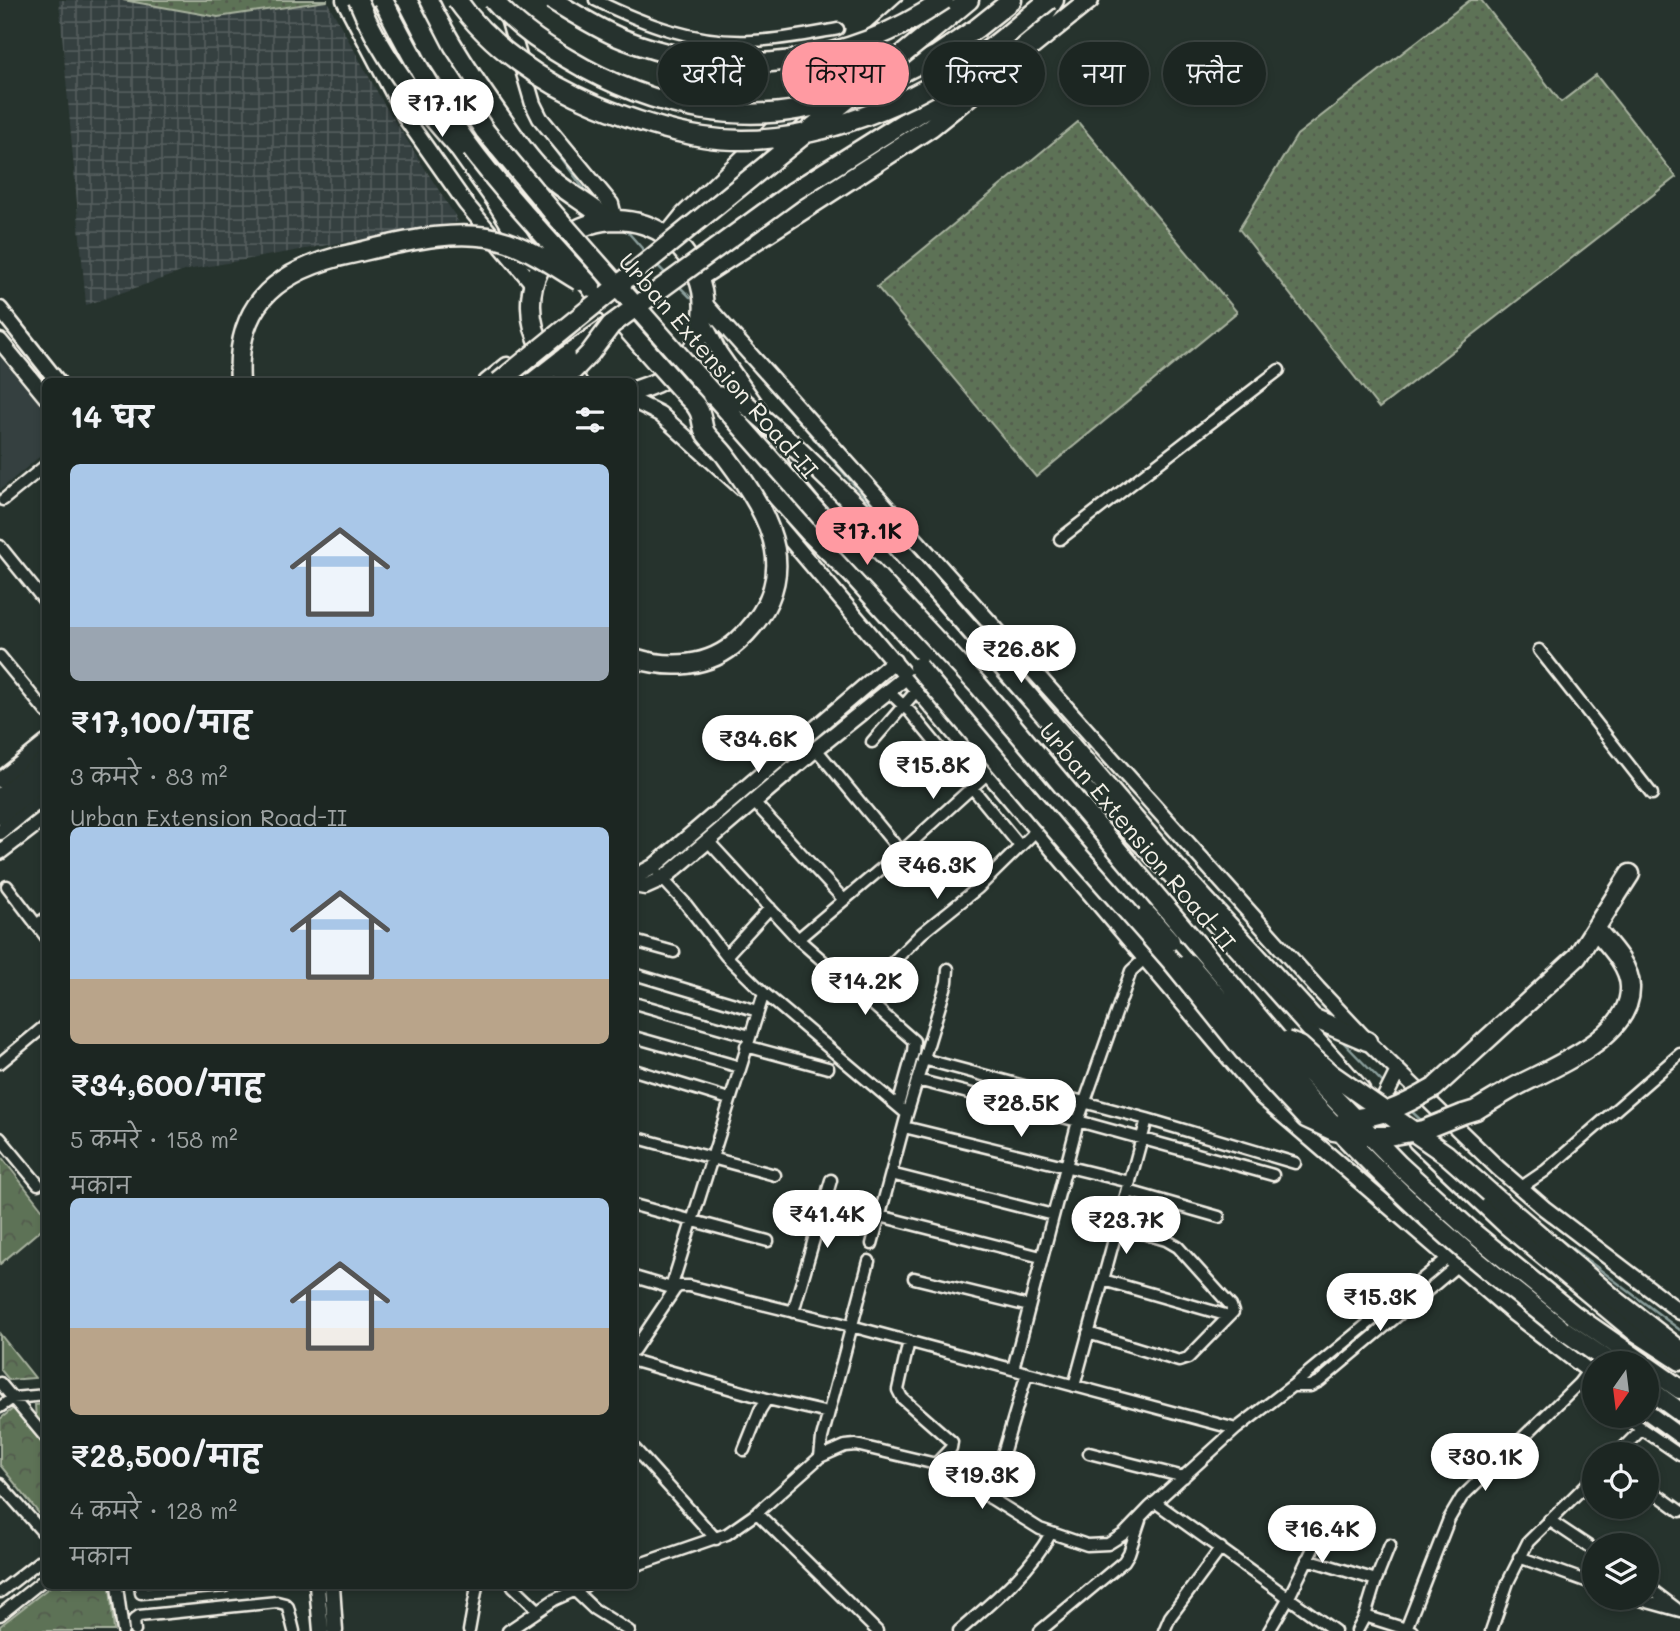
<!DOCTYPE html>
<html lang="hi">
<head>
<meta charset="utf-8">
<style>
  :root { --surface:#1c2622; --page:#29322f; --text:#f1f3f6; --muted:#a0a5a5; --line:#3a4340; --accent:#ff9aa2 }
  body { margin:0; font-family:Mali,"Playpen Sans Deva",sans-serif; background:var(--page); color:var(--text); height:100vh; display:flex; flex-direction:column; font-size:26px; white-space:nowrap }
  * { box-sizing:border-box; margin:0 }
  p { font-size:23px; color:var(--muted) }
  .icon { flex:none; width:38px; height:38px; fill:none; stroke:currentColor; stroke-width:2; stroke-linecap:round; stroke-linejoin:round }
  .map { position:relative; flex:1; overflow:hidden }
  .drawer { position:absolute; left:42px; top:378px; width:595px; height:1211px; display:flex; flex-direction:column; background:var(--surface); border-radius:10px; box-shadow:0 4px 10px #0003,0 0 0 2px var(--line) }
  .drawer>* { flex:none }
  .top-card { position:absolute; left:658px; top:42px; width:665px; height:63px; display:flex; gap:14px }
  .needle { width:46px; rotate:194deg }
  .buttons { position:absolute; left:1582px; top:1351px; display:grid; gap:14px }
  .buttons a { display:grid; place-items:center; width:77px; height:77px; border-radius:50%; background:var(--surface); box-shadow:0 4px 10px #0003,0 0 0 2px var(--line); font-size:35px }
  .price { position:absolute; translate:-50% -60px; padding:0 16px; border-radius:24px; background:#fff; color:#222; font-size:23px; line-height:46px; filter:drop-shadow(0 2px 4px #0008) }
  .price::after { content:''; position:absolute; left:50%; top:42px; width:21px; height:16px; margin-left:-10px; background:inherit; clip-path:polygon(0 0,100% 0,50% 100%) }
  .price.on { background:var(--accent); color:#111 }
  ul { padding:0; list-style:none }
  li { display:grid; align-content:center; gap:14px; height:371px; padding:0 28px }
  li span { display:grid; place-items:center; height:217px; border-radius:10px; color:#555 }
  li>.icon { margin-inline-start:auto }
  span .icon { width:126px; height:126px; fill:#fffc; stroke-width:1 }
  li b { font-size:30px }
  h2 { display:flex; justify-content:space-between; align-items:center; height:84px; padding:0 28px; font-size:30px }
  .chip { padding:0 24px; border-radius:32px; background:var(--surface); box-shadow:0 4px 10px #0003,0 0 0 2px var(--line); font-size:24px; line-height:63px }
  .chip.on { background:var(--accent); color:#111 }
  .map>svg:first-child { display:block }
  .built { fill:#354040 }
  .industrial { fill:url(#industrial-grid) }
  .grass { fill:url(#grass-dots); stroke:#a8b29f; stroke-width:2 }
  .park { fill:url(#park-crowns); stroke:#a8b29f; stroke-width:2 }
  .lines { fill:none; stroke-linecap:round; stroke-linejoin:round }
  .stream { stroke:#8b9f9c; stroke-width:2.5 }
  .street-casing { stroke:#f4f1e8; stroke-width:15 }
  .secondary-casing { stroke:#f4f1e8; stroke-width:19 }
  .highway-casing { stroke:#f4f1e8; stroke-width:23 }
  .street { stroke:#26332d; stroke-width:10 }
  .secondary { stroke:#26332d; stroke-width:14 }
  .highway { stroke:#26332d; stroke-width:18 }
  .highway-bridge-casing { stroke:#f4f1e8; stroke-width:23; stroke-linecap:butt }
  .highway-bridge { stroke:#26332d; stroke-width:18 }
  .labels { text-anchor:middle; dominant-baseline:central; stroke-width:5; stroke-linejoin:round; paint-order:stroke }
  .street-label { font-size:24px; fill:#f4f1e8; stroke:#26332d }
</style>
</head>
<body>
<div class="map">
<svg width="1680" height="1631" viewBox="0 0 1680 1631">
  <defs>
    <pattern id="industrial-grid" width="8" height="8" patternUnits="userSpaceOnUse" patternTransform="scale(1.75)"><rect width="8" height="8" fill="#354040"/><path d="M0 4h8M4 0v8" fill="none" stroke="#535c5c"/></pattern>
    <pattern id="grass-dots" width="8" height="8" patternUnits="userSpaceOnUse" patternTransform="scale(1.75)"><rect width="8" height="8" fill="#5d7256"/><path d="M2 2h.1M6 6h.1" fill="none" stroke="#525b4d" stroke-width="1.8" stroke-linecap="round"/></pattern>
    <pattern id="park-crowns" width="20" height="18" patternUnits="userSpaceOnUse" patternTransform="scale(1.75)"><rect width="20" height="18" fill="#5d7256"/><path d="M2 6a3 3 0 1 1 6 0M12 15a3 3 0 1 1 6 0" fill="none" stroke="#525b4d"/></pattern>
  </defs>
  <rect width="100%" height="100%" fill="#26332d"/>
  <filter id="ink" filterUnits="userSpaceOnUse"><feTurbulence type="fractalNoise" baseFrequency=".0143" numOctaves="2"/><feDisplacementMap in="SourceGraphic" scale="14" xChannelSelector="R" yChannelSelector="G"/><feConvolveMatrix kernelMatrix="1 2 1 2 8 2 1 2 1" color-interpolation-filters="sRGB"/></filter>
  <g filter="url(#ink)">
    <path class="built" d="M0,357L46,412L45,452L0,490Z"/>
    <path class="industrial" d="M59,0H123L218,17L327,1L384,104L459,222L187,270L86,305Z"/>
    <path class="grass" d="M123,0H327V1L218,17Z
      M1470,0H1481L1561,102L1596,75L1676,177L1379,408L1239,229L1297,135Z
      M1078,122L1237,312L1036,477L877,287Z"/>
    <path class="park" d="M0,1155L45,1213V1226L0,1264Z
      M0,1334L35,1378L9,1380L0,1369Z
      M45,1404V1431L36,1420L35,1405Z
      M14,1408L45,1447V1521L0,1465V1419Z
      M51,1586H110L114,1631H0V1626Z"/>
    <g class="lines">
      <path class="stream" d="M542,131L586,192
        M626,230L647,254
        M656,264L666,274
        M679,286L690,297
        M736,350L799,422
        M813,438L898,535
        M1144,817L1207,889
        M1339,1038L1385,1085
        M1410,1110L1423,1122
        M1446,1142L1454,1149
        M1541,1225L1680,1330"/>
      <g class="street-casing">
        <path id="street" d="M595,0C644,24 696,44 752,41C781,40 810,34 838,29
          M3,500L46,465
          M1060,539L1279,370
          M0,546L46,603
          M1539,650L1652,794
          M0,656L46,712
          M888,691L910,712L1020,846
          M872,742L918,689
          M816,749L901,852
          M753,801L844,900
          M708,841L798,939L901,852L988,773
          M659,875L685,903L726,956
          M7,886L46,937
          M770,908L726,956L764,993L907,1114
          M36,925L46,918
          M798,939L914,1041L913,1052L898,1106
          M634,941L674,952
          M634,974L758,1011
          M861,994L922,933L978,888L1036,831
          M634,1003L750,1036
          M634,1037L740,1067
          M746,1046L828,1068
          M923,1059L1147,1119L1295,1163
          M0,1063L46,1025
          M634,1070L729,1099
          M917,1080L1078,1121L1273,1175
          M904,1127L1130,1182
          M634,1137L775,1175
          M0,1138L38,1184
          M891,1174L1053,1215
          M1520,1188L1545,1171L1680,1054
          M1128,1191L1219,1217
          M634,1205L768,1241
          M880,1216L1041,1257
          M872,1244L907,1114L947,982L948,969
          M634,1277L675,1289
          M914,1278L1029,1306
          M1103,1280L1229,1316
          M671,1288L764,993
          M793,1312L831,1180
          M1088,1333L1179,1361L1188,1358L1233,1312L1231,1306L1178,1247L1166,1240L1119,1226
          M909,1341L898,1390L902,1398L952,1442L951,1448L936,1464
          M634,1350L675,1289L679,1286H689L851,1326L1236,1429
          M634,1361L767,1399
          M1013,1369L1078,1121L1131,971L1144,959
          M0,1383L46,1438
          M1579,1383L1594,1395
          M1074,1386L1147,1119
          M1292,1386H1310L1320,1381L1458,1265
          M0,1407L13,1398L46,1395
          M1623,1416L1680,1455
          M634,1448L716,1539
          M744,1450L760,1410L767,1399L828,1413
          M1089,1453L1184,1477
          M1617,1454L1642,1429
          M820,1457L822,1438L869,1261
          M0,1484L46,1536
          M1647,1487L1680,1511
          M990,1498L1027,1373
          M1155,1502L1335,1631
          M757,1513L877,1631
          M1549,1520L1594,1550
          M1519,1557L1594,1584
          M1307,1559L1376,1580L1365,1616L1357,1631
          M634,1566L727,1534L757,1513L820,1457L845,1446L856,1445L936,1464L1040,1529L1087,1545L1108,1544L1124,1534L1150,1507L1236,1429L1292,1386L1449,1257
          M1376,1580L1390,1545
          M117,1586L123,1631
          M140,1586L141,1593L225,1586
          M513,1586L538,1610
          M1647,1586L1677,1609
          M574,1590L594,1609L629,1631
          M0,1592L46,1556
          M1633,1598L1680,1611
          M0,1615L46,1578
          M1365,1616L1406,1629
          M135,1631L134,1620L139,1616L277,1602L285,1604L288,1607L294,1631
          M469,1631L477,1586
          M508,1631L554,1600L585,1586
          M959,1631C992,1602 1030,1572 1051,1533
          M1040,1631L1124,1561L1129,1553L1140,1520
          M1164,1631L1170,1617L1221,1548
          M1269,1631L1289,1597L1328,1518
          M1412,1631L1406,1629L1449,1519L1462,1497L1579,1383L1588,1371
          M1491,1631L1508,1582L1528,1542L1594,1477"/>
      </g>
      <g class="secondary-casing">
        <path id="secondary" d="M344,0L407,120L466,204L533,284
          M507,15L533,104L540,118L611,204L615,220
          M704,303L1318,989L1367,1041L1498,1168L1544,1208L1680,1312
          M0,309L58,382
          M703,321L719,352L758,408
          M0,341L46,397
          M486,382L507,365
          M634,401L660,414L743,489
          M796,457L826,494L1077,779L1169,874L1362,1089
          M761,505L1263,1098L1514,1314L1594,1375
          M0,780L46,743
          M0,832L46,795
          M0,852L46,817
          M634,877L653,867L894,661
          M634,885L645,887L663,879L816,749L907,676
          M1380,1107L1398,1071
          M1416,1142L1505,1226L1634,1333L1680,1363
          M1647,1412L1680,1436
          M317,1586L321,1631
          M332,1586L335,1631"/>
      </g>
      <g class="highway-casing">
        <path id="highway" d="M370,0L418,89
          M428,0C448,42 474,80 501,118C513,135 525,154 540,169C560,189 586,202 608,220
          M928,34L969,0
          M1021,44L1028,39L1054,0
          M877,85L937,55L977,28L1012,0
          M450,136L495,199L531,258
          M793,192L984,72
          M668,236L685,215L814,92L917,0
          M699,277L931,127L1089,0
          M592,289L645,349
          M565,357L608,327
          M240,382C235,309 271,275 337,257
          M577,382C549,365 530,337 531,303C531,277 545,256 563,239C578,226 599,220 617,220C696,222 733,316 676,370C664,381 649,386 634,391
          M699,409L809,532L852,574L965,699L1147,915
          M1000,663L1185,878L1313,1018L1367,1041
          M0,798L46,760
          M0,814L46,777
          M1434,1088L1577,957L1630,874
          M1463,1114L1476,1110C1489,1102 1501,1095 1513,1088C1550,1068 1632,1038 1630,987C1630,967 1611,947 1598,932
          M1490,1193L1613,1298L1680,1350
          M1574,1315L1643,1363
          M1559,1327L1611,1363
          M1647,1366L1680,1389
          M1647,1388L1680,1412"/>
      </g>
      <use href="#street" class="street"/>
      <use href="#secondary" class="secondary"/>
      <use href="#highway" class="highway"/>
      <g class="highway-bridge-casing">
        <path id="highway-bridge" d="M358,0C381,57 419,103 459,148
          M383,0C404,42 426,83 452,122C492,181 543,234 591,287
          M407,0L436,56L485,131L555,215L823,519L979,686L1276,1038L1399,1165L1471,1231L1574,1315
          M457,0C490,47 543,83 596,105C630,119 666,131 703,137C796,152 903,109 978,57C1003,40 1025,19 1049,0
          M493,0C514,24 540,43 568,59C650,108 751,132 844,97
          M552,0C575,14 598,29 623,39C733,82 847,66 944,0
          M337,257C388,246 457,224 508,242C533,251 556,267 579,281
          M499,382L928,34
          M533,382L565,357
          M562,382L590,353L611,325L793,192
          M712,395L741,400L794,446L891,540L1000,663
          M634,658C669,669 709,668 738,641C805,579 773,519 727,458C721,449 712,442 706,434C701,427 703,416 698,409C695,403 688,398 684,393C671,378 658,364 645,349
          M918,667L1063,838L1174,964L1244,1051L1306,1118L1334,1131L1367,1136H1388L1423,1130L1463,1114
          M1147,915L1170,941
          M1188,963C1273,1060 1358,1158 1456,1243C1489,1272 1525,1299 1559,1327
          M1286,1041L1300,1046L1331,1074L1447,1155L1490,1193
          M1346,1119C1380,1118 1405,1105 1434,1088"/>
      </g>
      <use href="#highway-bridge" class="highway-bridge"/>
    </g>
  </g>
  <g class="labels">
    <g class="street-label">
      <text transform="translate(719 365) rotate(49)">Urban Extension Road-II</text>
      <text transform="translate(1138 836) rotate(50)">Urban Extension Road-II</text>
    </g>
  </g>
</svg>
<div class="buttons">
<a><svg class="needle" viewBox="-14 -14 28 28"><path d="M0-13l5 13h-10z" fill="#e53935"/><path d="M0 13l5-13h-10z" fill="#a0a5a5"/></svg></a>
<a><svg class="icon" aria-label="locate" viewBox="0 0 24 24"><circle cx="12" cy="12" r="6"/><path d="M12 2v4M12 18v4M2 12h4M18 12h4"/></svg></a>
<a><svg class="icon" aria-label="layers" viewBox="0 0 24 24"><path d="M12 4l9 5-9 5-9-5zM3 14l9 5 9-5"/></svg></a>
</div>
<b class="price" style="left:442px;top:139px">₹17.1K</b>
<b class="price on" style="left:867px;top:567px">₹17.1K</b>
<b class="price" style="left:1021px;top:685px">₹26.8K</b>
<b class="price" style="left:758px;top:775px">₹34.6K</b>
<b class="price" style="left:933px;top:801px">₹15.8K</b>
<b class="price" style="left:937px;top:901px">₹46.3K</b>
<b class="price" style="left:865px;top:1017px">₹14.2K</b>
<b class="price" style="left:1021px;top:1139px">₹28.5K</b>
<b class="price" style="left:827px;top:1250px">₹41.4K</b>
<b class="price" style="left:1126px;top:1256px">₹23.7K</b>
<b class="price" style="left:1380px;top:1333px">₹15.3K</b>
<b class="price" style="left:1485px;top:1493px">₹30.1K</b>
<b class="price" style="left:982px;top:1511px">₹19.3K</b>
<b class="price" style="left:1322px;top:1565px">₹16.4K</b>
<div class="top-card">
<a class="chip">खरीदें</a>
<a class="chip on">किराया</a>
<a class="chip">फ़िल्टर</a>
<a class="chip">नया</a>
<a class="chip">फ़्लैट</a>
</div>
<section class="drawer">
<h2>14 घर<svg class="icon" aria-label="filters" viewBox="0 0 24 24"><path d="M4 7h16M4 17h16"/><circle cx="9" cy="7" r="2"/><circle cx="15" cy="17" r="2"/></svg></h2>
<ul>
<li><span style="background:linear-gradient(#a9c7e8 75%,#9aa5b1 0)"><svg class="icon" aria-label="home" viewBox="0 0 24 24"><path d="M3 11l9-7 9 7M6 9v11h12V9"/></svg></span><div><b>₹17,100/माह</b><p>3 कमरे · 83 m²</p><p>Urban Extension Road-II</p></div></li>
<li><span style="background:linear-gradient(#a9c7e8 70%,#b9a48a 0)"><svg class="icon" aria-label="home" viewBox="0 0 24 24"><path d="M3 11l9-7 9 7M6 9v11h12V9"/></svg></span><div><b>₹34,600/माह</b><p>5 कमरे · 158 m²</p><p>मकान</p></div></li>
<li><span style="background:linear-gradient(#a9c7e8 60%,#b9a48a 0)"><svg class="icon" aria-label="home" viewBox="0 0 24 24"><path d="M3 11l9-7 9 7M6 9v11h12V9"/></svg></span><div><b>₹28,500/माह</b><p>4 कमरे · 128 m²</p><p>मकान</p></div></li>
</ul>
</section>
</div>
</body>
</html>
